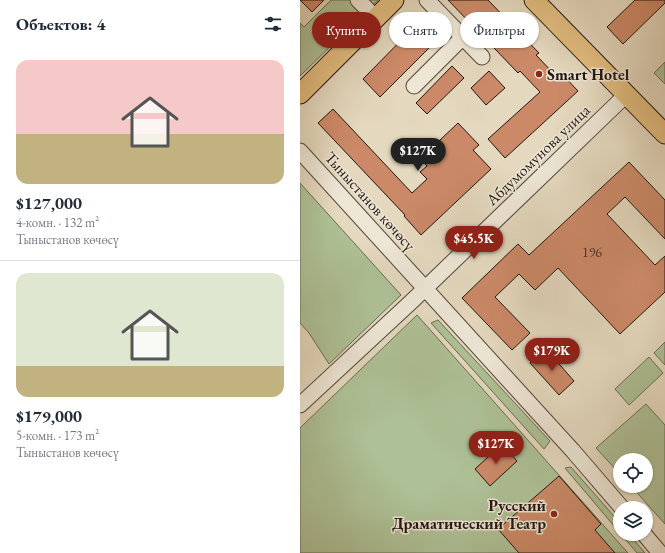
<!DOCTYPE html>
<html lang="ru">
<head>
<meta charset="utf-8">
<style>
  :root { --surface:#fff; --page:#f2f2f3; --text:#1f2937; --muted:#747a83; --line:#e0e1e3; --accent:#8f2418 }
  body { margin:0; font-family:"EB Garamond",serif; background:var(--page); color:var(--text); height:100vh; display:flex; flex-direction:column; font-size:15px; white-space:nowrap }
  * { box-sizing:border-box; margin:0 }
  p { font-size:13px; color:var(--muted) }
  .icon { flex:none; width:22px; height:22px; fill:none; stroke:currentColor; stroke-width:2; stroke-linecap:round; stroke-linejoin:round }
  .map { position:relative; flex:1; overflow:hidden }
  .drawer { display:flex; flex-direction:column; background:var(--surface); width:300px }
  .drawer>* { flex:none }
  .banner { position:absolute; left:12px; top:12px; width:293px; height:36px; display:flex; gap:8px }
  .controls { position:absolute; left:313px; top:453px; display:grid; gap:8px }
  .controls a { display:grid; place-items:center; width:40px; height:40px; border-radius:50%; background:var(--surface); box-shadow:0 1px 3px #0004; font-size:20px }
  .price { position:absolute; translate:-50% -34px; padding:0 9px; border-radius:14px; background:var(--accent); color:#fff; font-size:13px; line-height:26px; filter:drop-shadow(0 1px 2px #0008) }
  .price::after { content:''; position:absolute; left:50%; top:24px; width:12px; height:9px; margin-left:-6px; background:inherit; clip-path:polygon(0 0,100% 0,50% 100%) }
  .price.on { background:#222; color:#fff }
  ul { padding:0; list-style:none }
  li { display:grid; align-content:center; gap:8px; height:212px; padding:0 16px }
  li+li { border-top:1px solid var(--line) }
  li span { display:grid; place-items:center; height:124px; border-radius:12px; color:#555 }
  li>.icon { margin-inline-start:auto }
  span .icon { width:72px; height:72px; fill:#fffc; stroke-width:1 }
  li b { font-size:17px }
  h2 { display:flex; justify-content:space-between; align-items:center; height:48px; padding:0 16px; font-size:17px }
  .chip { padding:0 14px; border-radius:18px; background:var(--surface); box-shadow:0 1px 3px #0004; font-size:14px; line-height:36px }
  .chip.on { background:var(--accent); color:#fff }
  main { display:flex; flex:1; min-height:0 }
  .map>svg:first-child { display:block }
  .green { fill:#aec096; stroke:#686b53 }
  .building { fill:#cb8967; stroke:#211610 }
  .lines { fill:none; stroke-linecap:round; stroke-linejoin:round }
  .minor-casing { stroke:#52463c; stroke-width:17 }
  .major-casing { stroke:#211610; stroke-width:21 }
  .minor { stroke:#ede6d5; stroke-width:15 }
  .major { stroke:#e2bc7f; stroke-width:19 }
  .poi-dot { fill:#8f2418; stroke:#ede6d5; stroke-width:1.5 }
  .labels { text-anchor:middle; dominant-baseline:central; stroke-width:3; stroke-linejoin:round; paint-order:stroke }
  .number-label { font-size:14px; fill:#4c3326 }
  .poi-label { font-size:16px; font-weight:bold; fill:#211610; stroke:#ede6d5; text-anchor:start }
  .street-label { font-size:16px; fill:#211610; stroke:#ede6d5 }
</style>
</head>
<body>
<main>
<section class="drawer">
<h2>Объектов: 4<svg class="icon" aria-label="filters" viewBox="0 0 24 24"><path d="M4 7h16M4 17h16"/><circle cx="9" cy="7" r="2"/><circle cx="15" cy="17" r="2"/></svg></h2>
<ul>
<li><span style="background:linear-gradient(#f6c9c9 60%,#c2b280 0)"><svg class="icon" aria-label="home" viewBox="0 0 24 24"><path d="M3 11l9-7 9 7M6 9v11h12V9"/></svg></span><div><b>$127,000</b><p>4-комн. · 132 m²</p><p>Тыныстанов көчөсү</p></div></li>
<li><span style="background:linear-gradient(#dfe7d0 75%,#c2b280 0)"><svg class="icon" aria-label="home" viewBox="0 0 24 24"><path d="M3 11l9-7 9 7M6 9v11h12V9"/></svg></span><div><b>$179,000</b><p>5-комн. · 173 m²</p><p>Тыныстанов көчөсү</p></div></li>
</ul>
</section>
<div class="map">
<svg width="365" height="553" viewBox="0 0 365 553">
  <rect width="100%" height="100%" fill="#e4d8be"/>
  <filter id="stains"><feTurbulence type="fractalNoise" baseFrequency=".005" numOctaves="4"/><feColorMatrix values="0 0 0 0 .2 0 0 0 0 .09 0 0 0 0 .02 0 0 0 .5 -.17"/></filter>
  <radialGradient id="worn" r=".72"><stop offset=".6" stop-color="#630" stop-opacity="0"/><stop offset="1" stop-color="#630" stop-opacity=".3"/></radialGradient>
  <path class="green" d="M31,0H78L0,76V23L4,27Z
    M365,62V84L354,73Z
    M0,183L101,295L29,364L9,333L0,323Z
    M117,315L328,553H0V428Z
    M138,320L250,441L244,449L131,323Z
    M365,342V365L354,353Z
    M349,357L363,373L329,405L315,389Z
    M346,404L365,425V524L331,486H346V460H320V474L296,448Z
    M271,467L320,523V533L265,468Z
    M321,534H329L345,553H337Z"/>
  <path class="building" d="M0,0H24L12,12Z
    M148,0H188L239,53L236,55L257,77L261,73L278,91L205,158L188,139L240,92L220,71L218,73Z
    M335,0H365V3L323,44L307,27Z
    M124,17L142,35L80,97L63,79Z
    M152,66L164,78L127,114L116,103Z
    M189,71L205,88L186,105L171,88Z
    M33,109L112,193L127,179L120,172L127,166L120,159L158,123L179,145L173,150L191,169L121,235L104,216L105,215L18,123Z
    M329,162L365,200V239L325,197L307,214L355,265L365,256V292L320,334L258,268L235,290L219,274L195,297L230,333L212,350L162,298L218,244L229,255Z
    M246,349L274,381L259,395L230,363Z
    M202,444L217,461L190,486L175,469Z
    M259,476L301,524L295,530L315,553H219L198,529Z"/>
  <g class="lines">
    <g class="minor-casing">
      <path id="minor" d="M58,0L76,18
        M127,0L182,57
        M114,86L163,37
        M0,151L273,451L322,508
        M0,405L111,302L327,94
        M344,534L360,553"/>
    </g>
    <g class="major-casing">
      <path id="major" d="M234,0L365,134
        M0,94L94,0"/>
    </g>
    <use href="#minor" class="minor"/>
    <use href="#major" class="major"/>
  </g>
  <g class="poi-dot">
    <circle cx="239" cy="74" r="4"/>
    <circle cx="254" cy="514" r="4"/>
  </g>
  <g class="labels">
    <g class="number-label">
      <text x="292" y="252">196</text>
    </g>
    <g class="poi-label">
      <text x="247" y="74">Smart Hotel</text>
      <text x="246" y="505" text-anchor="end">Русский<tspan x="246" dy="18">Драматический Театр</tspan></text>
    </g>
    <g class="street-label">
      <text transform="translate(238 155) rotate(-44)">Абдумомунова улица</text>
      <text transform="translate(70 201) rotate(48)">Тыныстанов көчөсү</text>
    </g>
  </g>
  <rect width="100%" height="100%" filter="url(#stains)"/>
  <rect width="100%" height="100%" fill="url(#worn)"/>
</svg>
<div class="controls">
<a><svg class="icon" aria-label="locate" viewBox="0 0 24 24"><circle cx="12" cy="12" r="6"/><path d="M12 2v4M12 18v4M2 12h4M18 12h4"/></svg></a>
<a><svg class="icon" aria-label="layers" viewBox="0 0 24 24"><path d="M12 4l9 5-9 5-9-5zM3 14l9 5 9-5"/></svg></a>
</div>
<b class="price on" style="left:118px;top:172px">$127K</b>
<b class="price" style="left:174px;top:260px">$45.5K</b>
<b class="price" style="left:252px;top:372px">$179K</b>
<b class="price" style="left:196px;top:465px">$127K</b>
<div class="banner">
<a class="chip on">Купить</a>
<a class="chip">Снять</a>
<a class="chip">Фильтры</a>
</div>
</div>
</main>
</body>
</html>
